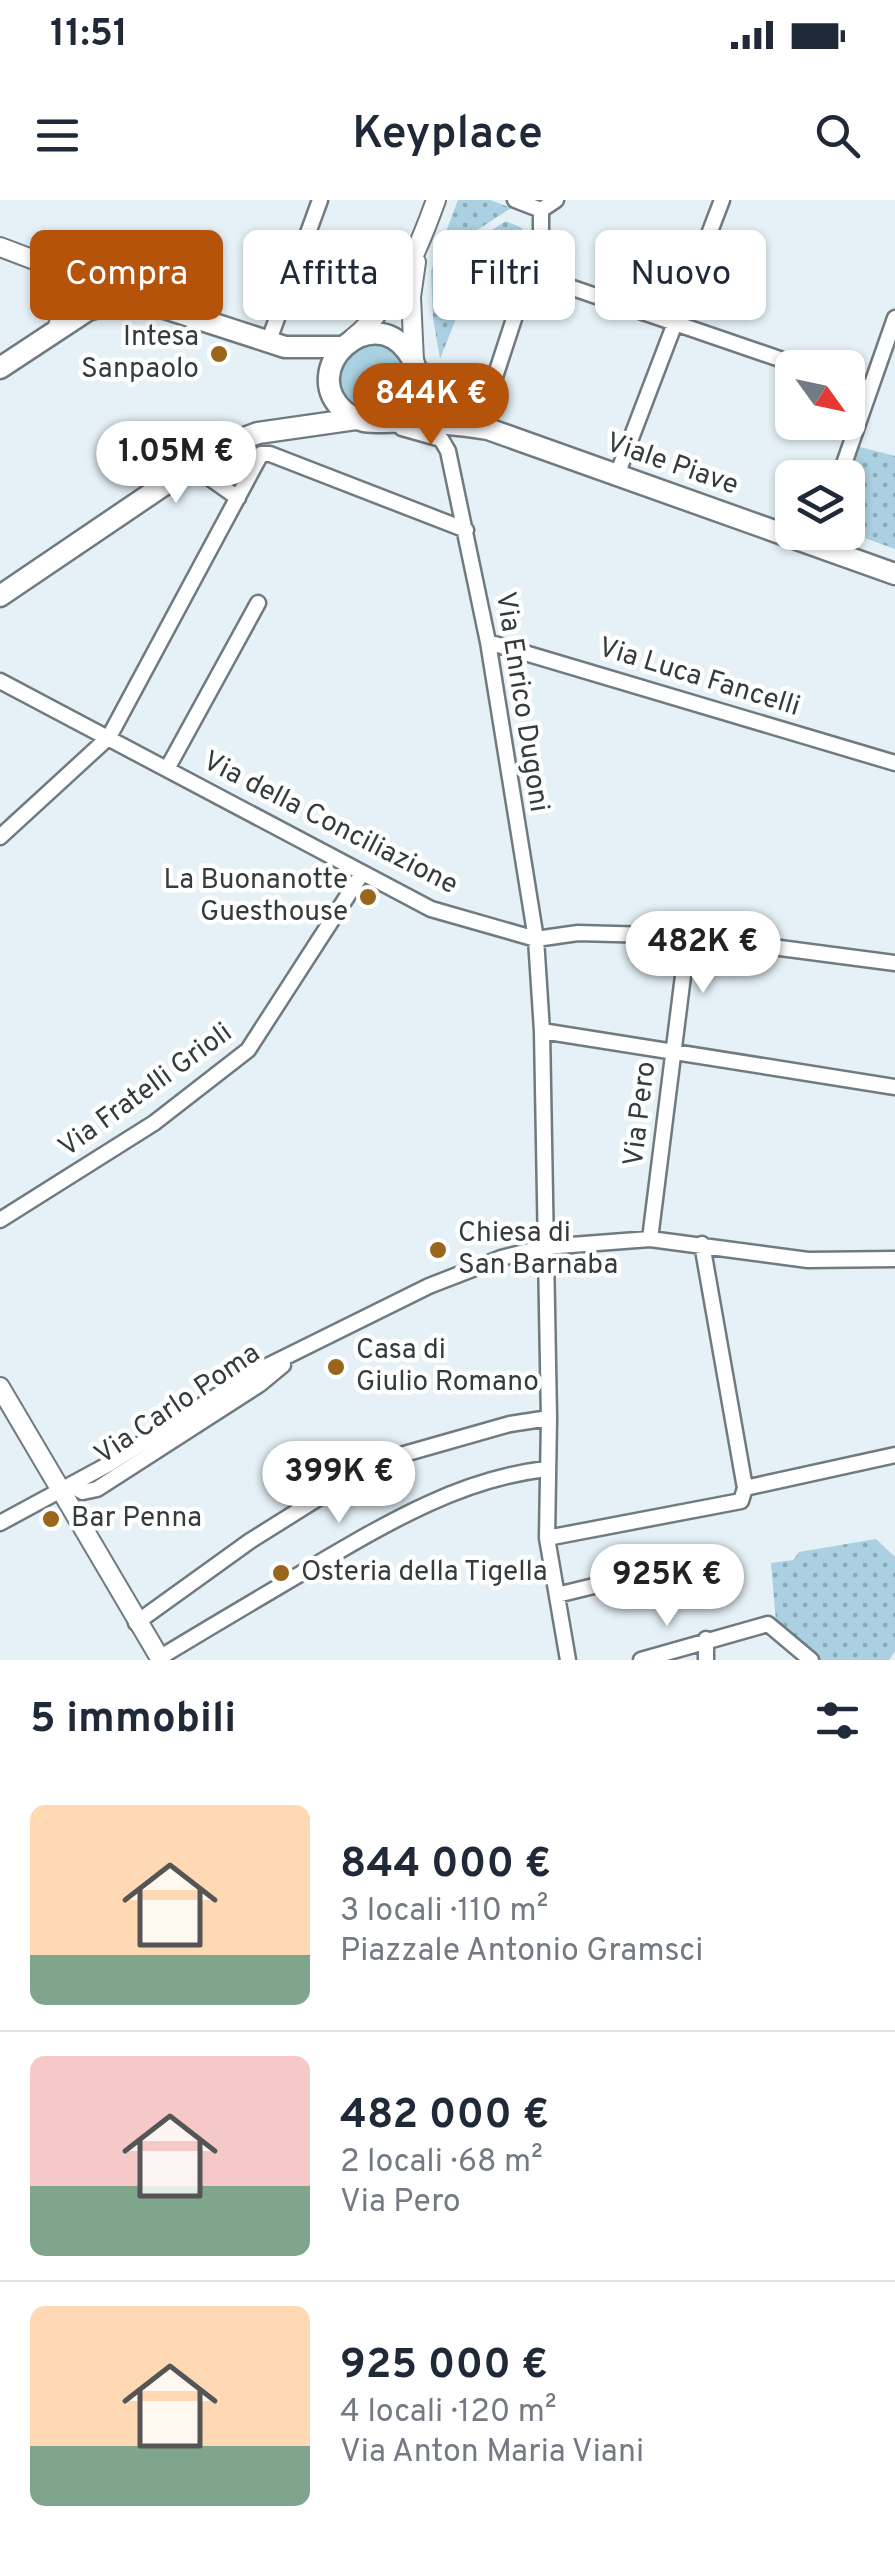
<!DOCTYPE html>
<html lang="it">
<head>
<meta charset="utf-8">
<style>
  :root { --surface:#fff; --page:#f2f2f3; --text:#1f2937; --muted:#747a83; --line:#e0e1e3; --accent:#b45309 }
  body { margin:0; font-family:Overpass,sans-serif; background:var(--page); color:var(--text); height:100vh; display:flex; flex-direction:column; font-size:38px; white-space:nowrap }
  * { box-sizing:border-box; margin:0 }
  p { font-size:32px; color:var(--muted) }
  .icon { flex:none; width:55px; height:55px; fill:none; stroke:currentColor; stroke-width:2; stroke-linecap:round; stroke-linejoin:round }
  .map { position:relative; height:1460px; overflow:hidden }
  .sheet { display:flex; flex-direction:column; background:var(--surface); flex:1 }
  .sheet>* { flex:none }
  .top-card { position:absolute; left:30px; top:30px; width:835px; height:90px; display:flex; gap:20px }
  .needle { width:65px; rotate:123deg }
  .fabs { position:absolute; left:775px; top:150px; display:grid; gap:20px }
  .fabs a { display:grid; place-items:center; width:90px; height:90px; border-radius:15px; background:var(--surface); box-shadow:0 2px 8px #0004; font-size:50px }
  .price { position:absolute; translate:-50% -85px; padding:0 22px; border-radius:35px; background:#fff; color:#222; font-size:32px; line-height:65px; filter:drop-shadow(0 2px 5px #0008) }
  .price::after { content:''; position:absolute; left:50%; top:60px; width:30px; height:22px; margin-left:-15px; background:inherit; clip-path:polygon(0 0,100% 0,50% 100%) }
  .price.active { background:var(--accent); color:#fff }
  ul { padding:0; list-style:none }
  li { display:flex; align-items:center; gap:30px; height:250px; padding:0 30px }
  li+li { border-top:2px solid var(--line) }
  li span { display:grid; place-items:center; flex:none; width:280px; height:200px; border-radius:15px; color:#555 }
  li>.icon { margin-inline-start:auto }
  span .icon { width:120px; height:120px; fill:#fffc; stroke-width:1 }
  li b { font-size:42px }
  h2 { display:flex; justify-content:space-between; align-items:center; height:120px; padding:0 30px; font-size:42px }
  .tag { padding:0 35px; border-radius:15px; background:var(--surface); box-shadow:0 2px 8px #0004; font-size:35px; line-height:90px }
  .tag.active { background:var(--accent); color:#fff }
  .status { display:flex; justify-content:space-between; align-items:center; height:70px; padding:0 50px; background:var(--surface); direction:ltr }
  .status svg { height:28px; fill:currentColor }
  header { display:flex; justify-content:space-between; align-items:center; height:130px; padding:0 30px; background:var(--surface); font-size:45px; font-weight:600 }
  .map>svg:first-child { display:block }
  .green { fill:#aad0e1 }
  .park { fill:url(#park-dots) }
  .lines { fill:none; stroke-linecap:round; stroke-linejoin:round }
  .minor-casing { stroke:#6f7b80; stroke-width:19 }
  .tertiary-casing { stroke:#6f7b80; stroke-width:22 }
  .secondary-casing { stroke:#6f7b80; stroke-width:25 }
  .minor { stroke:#fff; stroke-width:14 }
  .tertiary { stroke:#fff; stroke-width:18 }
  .secondary { stroke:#fff; stroke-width:20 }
  .poi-dot { fill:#99661b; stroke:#fff; stroke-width:4 }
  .labels { text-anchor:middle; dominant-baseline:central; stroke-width:9; stroke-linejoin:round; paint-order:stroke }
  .poi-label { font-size:28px; fill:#363b3e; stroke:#fff; text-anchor:start }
  .street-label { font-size:28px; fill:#363b3e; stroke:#fff }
</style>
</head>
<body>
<div class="status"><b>11:51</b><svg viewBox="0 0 49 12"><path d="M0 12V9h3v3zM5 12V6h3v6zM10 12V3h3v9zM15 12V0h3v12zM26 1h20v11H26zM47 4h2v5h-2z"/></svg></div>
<header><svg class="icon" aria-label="menu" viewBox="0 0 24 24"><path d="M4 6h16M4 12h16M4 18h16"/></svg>Keyplace<svg class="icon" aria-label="search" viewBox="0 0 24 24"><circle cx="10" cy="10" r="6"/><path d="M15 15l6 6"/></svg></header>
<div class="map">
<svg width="895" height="1460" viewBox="0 0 895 1460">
  <defs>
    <pattern id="park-dots" width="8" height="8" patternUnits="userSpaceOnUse" patternTransform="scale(2.5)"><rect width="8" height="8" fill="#aad0e1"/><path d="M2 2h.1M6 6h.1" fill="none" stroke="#8baab8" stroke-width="1.8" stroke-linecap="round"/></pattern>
  </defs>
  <rect width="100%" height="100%" fill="#e5f1f7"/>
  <path class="green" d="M339 177a35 35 0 1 1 70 0a35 35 0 1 1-70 0Z"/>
  <path class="park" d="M458,0H490L511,8L442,53L443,61L506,21L522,28L525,36L500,109L463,101L440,159L433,118L431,71Z
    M856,246L895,256V349L848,332V278H844Z
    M876,1339L895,1357V1451L889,1460H818L776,1422L771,1363L793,1360L799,1352Z"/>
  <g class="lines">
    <g class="minor-casing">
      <path id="minor" d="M515,0L541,10
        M541,10L556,0
        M529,73L806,168
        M268,143L320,0
        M848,181L870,189
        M480,223L541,36V10
        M402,228L441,239L448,251L488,442L536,739L542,831L549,1218L547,1338L568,1460
        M206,256L201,265L204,274L238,298
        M617,275L722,0
        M839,278L895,118
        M488,442L895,563
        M0,481L431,709L536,739L578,733L688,736L895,763
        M167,569L258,403
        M0,637L109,537L261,254H270L466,330
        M542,831L895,887
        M0,1020L154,923L248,850L361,675
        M650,1039L688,736
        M72,1286L83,1292L97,1289L260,1184L283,1165
        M745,1288L895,1255
        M0,1323L109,1264L253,1173L429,1086L501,1058L545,1047L650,1039L808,1060L895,1059
        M547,1338L741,1301L745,1288L702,1044
        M557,1395L688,1363
        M136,1423L250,1341L376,1262L510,1224L549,1218
        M706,1439V1460
        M159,1458C210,1427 261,1397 312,1367C387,1323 460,1279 546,1269
        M641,1460L768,1424L811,1460"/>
    </g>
    <g class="tertiary-casing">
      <path id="tertiary" d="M0,47L140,100
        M42,64C60,86 68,100 57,129
        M353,138C397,101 417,53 436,0
        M414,161L411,97L416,62
        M0,1187L161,1460"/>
    </g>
    <g class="secondary-casing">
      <path id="secondary" d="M0,168L88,110L112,103L143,101L285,147H341
        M416,169L456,207L482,225
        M378,221C396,216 411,207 415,187C418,174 415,161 407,151C371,101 297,169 344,211C350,216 356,219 364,221C379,223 395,221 411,222C437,222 462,225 488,229L895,374
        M0,396L220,247L258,233L356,219"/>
    </g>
    <use href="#minor" class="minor"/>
    <use href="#tertiary" class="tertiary"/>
    <use href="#secondary" class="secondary"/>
  </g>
  <g class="poi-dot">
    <circle cx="219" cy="154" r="10"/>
    <circle cx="368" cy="697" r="10"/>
    <circle cx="438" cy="1050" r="10"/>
    <circle cx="336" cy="1167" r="10"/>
    <circle cx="51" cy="1319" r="10"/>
    <circle cx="281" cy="1373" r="10"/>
  </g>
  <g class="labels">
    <g class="poi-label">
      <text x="199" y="138" text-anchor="end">Intesa<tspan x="199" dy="32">Sanpaolo</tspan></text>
      <text x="348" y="681" text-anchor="end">La Buonanotte<tspan x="348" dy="32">Guesthouse</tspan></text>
      <text x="458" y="1034">Chiesa di<tspan x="458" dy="32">San Barnaba</tspan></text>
      <text x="356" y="1151">Casa di<tspan x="356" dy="32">Giulio Romano</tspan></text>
      <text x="71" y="1319">Bar Penna</text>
      <text x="301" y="1373">Osteria della Tigella</text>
    </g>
    <g class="street-label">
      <text transform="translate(672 265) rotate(19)">Viale Piave</text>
      <text transform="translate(699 478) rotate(17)">Via Luca Fancelli</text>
      <text transform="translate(521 502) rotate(81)">Via Enrico Dugoni</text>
      <text transform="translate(330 624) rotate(27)">Via della Conciliazione</text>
      <text transform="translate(146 891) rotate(-36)">Via Fratelli Grioli</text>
      <text transform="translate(641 914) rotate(-83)">Via Pero</text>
      <text transform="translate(178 1205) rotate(-34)">Via Carlo Poma</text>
    </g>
  </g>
</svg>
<div class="fabs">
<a><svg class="needle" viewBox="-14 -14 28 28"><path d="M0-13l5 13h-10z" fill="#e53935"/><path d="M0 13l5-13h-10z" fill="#747a83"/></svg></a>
<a><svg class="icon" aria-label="layers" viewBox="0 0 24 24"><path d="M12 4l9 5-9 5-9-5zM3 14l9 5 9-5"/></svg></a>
</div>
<b class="price active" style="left:431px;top:248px">844K €</b>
<b class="price" style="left:176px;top:306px">1.05M €</b>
<b class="price" style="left:703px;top:796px">482K €</b>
<b class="price" style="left:339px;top:1326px">399K €</b>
<b class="price" style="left:667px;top:1429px">925K €</b>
<div class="top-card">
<a class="tag active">Compra</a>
<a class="tag">Affitta</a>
<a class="tag">Filtri</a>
<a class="tag">Nuovo</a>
</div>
</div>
<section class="sheet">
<h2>5 immobili<svg class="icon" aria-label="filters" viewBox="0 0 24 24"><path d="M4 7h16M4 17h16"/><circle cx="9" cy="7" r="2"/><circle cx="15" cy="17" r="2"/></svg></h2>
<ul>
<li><span style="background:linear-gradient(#ffd9b3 75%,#7fa58c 0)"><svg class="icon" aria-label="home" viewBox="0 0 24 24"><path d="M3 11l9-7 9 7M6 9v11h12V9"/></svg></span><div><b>844 000 €</b><p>3 locali · 110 m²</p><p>Piazzale Antonio Gramsci</p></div></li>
<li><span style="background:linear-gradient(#f6c9c9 65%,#7fa58c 0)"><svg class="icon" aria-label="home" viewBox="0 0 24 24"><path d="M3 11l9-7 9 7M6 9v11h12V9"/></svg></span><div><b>482 000 €</b><p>2 locali · 68 m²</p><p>Via Pero</p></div></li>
<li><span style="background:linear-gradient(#ffd9b3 70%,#7fa58c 0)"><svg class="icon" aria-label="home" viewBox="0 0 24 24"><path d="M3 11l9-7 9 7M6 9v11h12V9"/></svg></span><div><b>925 000 €</b><p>4 locali · 120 m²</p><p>Via Anton Maria Viani</p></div></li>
</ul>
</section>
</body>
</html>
